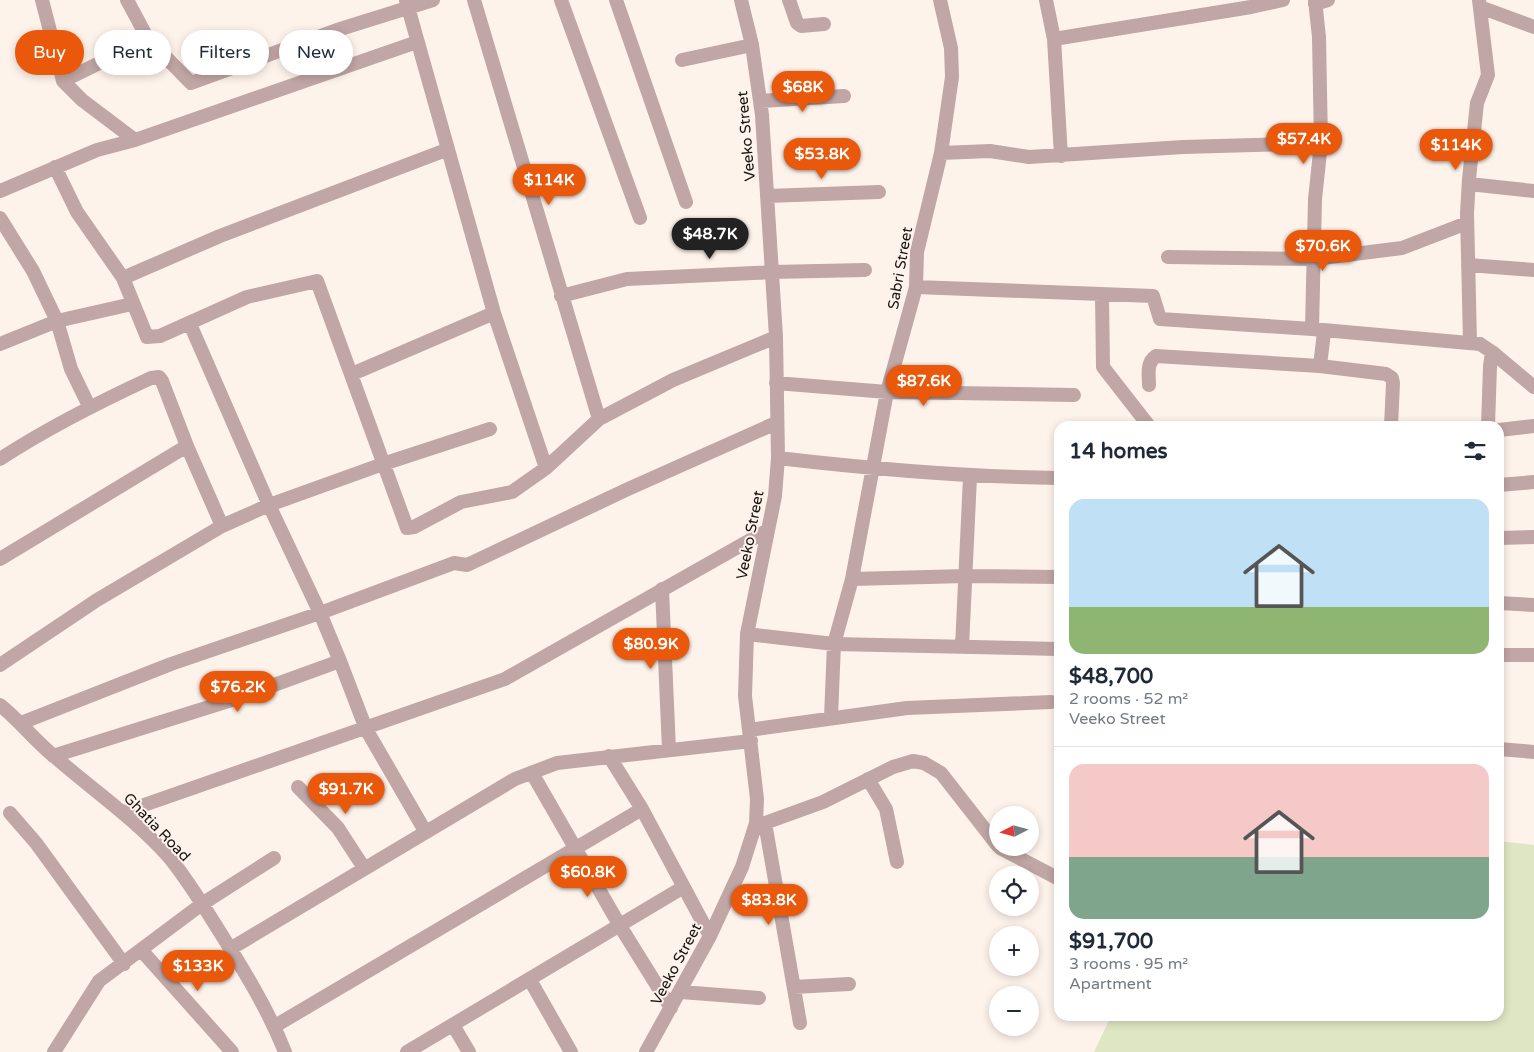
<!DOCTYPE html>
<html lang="en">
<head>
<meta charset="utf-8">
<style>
  :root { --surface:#fff; --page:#f2f2f3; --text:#1f2937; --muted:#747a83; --line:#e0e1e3; --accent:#ea580c }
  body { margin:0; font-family:"Varela Round",sans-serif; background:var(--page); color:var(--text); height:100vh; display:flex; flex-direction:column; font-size:19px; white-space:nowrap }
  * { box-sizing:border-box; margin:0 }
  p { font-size:16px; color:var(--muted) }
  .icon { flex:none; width:28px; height:28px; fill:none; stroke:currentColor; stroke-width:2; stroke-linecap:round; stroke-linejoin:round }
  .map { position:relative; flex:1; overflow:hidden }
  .sheet { position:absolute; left:1054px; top:421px; width:450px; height:600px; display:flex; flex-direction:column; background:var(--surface); border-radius:15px; box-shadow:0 2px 8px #0003 }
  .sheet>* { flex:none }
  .top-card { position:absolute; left:15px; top:30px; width:475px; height:45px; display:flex; gap:10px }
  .needle { width:32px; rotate:264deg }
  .buttons { position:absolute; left:989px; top:806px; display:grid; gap:10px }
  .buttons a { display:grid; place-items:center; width:50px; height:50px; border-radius:50%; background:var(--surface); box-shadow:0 2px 8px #0003; font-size:25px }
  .price { position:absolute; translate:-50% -42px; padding:0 11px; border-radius:18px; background:var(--accent); color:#fff; font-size:16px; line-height:32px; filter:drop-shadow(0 1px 2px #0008) }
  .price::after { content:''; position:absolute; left:50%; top:30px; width:15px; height:11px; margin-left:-8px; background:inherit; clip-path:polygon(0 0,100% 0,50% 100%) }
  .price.on { background:#222; color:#fff }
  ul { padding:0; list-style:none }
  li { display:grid; align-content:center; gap:10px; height:265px; padding:0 15px }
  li+li { border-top:1px solid var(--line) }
  li span { display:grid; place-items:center; height:155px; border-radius:15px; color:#555 }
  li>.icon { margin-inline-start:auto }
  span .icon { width:90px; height:90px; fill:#fffc; stroke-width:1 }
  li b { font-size:21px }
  h2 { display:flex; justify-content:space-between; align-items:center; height:60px; padding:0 15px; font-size:21px }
  .chip { padding:0 18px; border-radius:22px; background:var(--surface); box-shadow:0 2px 8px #0003; font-size:18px; line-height:45px }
  .chip.on { background:var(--accent); color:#fff }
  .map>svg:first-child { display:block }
  .green { fill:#dfe6c3 }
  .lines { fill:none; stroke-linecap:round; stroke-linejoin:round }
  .minor { stroke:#c0a6a4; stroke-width:14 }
  .labels { text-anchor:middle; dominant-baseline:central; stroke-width:4; stroke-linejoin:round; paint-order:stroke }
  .street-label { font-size:15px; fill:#17120f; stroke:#fef3eb }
</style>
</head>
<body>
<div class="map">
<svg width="1534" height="1052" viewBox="0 0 1534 1052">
  <rect width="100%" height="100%" fill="#fef3eb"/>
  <path class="green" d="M1499,841L1534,845V1052H1094L1111,1016H1499Z"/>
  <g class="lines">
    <path class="minor" d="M42,0L63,81L82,100L135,140
      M406,0L494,313L546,468
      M474,0L599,419
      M561,0L640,218
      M616,0L686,202
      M789,0L797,23L801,26L824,24
      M1046,0L1054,39
      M1315,4L1328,0
      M1480,7L1534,27
      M148,39L191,83L337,30L433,0
      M682,60L752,45
      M63,81L148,39L127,0
      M760,101L844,96
      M941,153L990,151L1029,157L1183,147L1321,143
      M1061,156L1054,39L1251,7L1283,0
      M55,167L77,212L123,278L147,337L160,336L247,297L317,281L407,528L414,527L461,502L512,492L546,468L599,419L673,380L776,337
      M1469,184L1534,191
      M0,191L97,150L135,140L417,42
      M767,196L879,192
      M0,218L33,271L57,321L71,369L89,406
      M1168,257L1314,259L1402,248L1467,223
      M1468,265L1534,270
      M123,278L220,236L446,150
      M916,287L1153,296L1160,319L1312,329L1480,344L1492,352L1490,366L1488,426
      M1102,295L1103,367L1149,426
      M561,296L627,279L772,272L865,270
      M1312,329L1315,199L1321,143L1319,37L1315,0
      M1470,342L1467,213L1469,179L1477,103L1488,75L1479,0
      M0,344L57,321L132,304
      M1492,352L1534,387
      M1320,366L1324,332
      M352,374L494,313
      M776,383L887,392L1074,395
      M1149,385C1149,374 1146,363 1156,356L1320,366L1386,374L1392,378L1393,383L1391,426
      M1499,430L1534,426
      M778,458C872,469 964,477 1059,478
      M0,459C49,427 99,402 151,378L159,377L162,381L187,446
      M1499,485L1534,482
      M1499,538L1534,537
      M0,559L187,446L222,526
      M852,579L966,576L1059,577
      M662,589L669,750
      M1499,603L1534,605
      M747,634L834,644L1059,649
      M962,647L970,477
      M1499,655H1534
      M340,661L366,729L425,831
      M0,665L97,600L222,526L269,505L383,464L490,429
      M0,705C20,721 35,741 55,757C93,790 135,819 169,857C187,879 203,905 218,929C243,969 268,1009 285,1052
      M831,717L834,644L852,579L887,392L916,287L917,252L941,153L952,77L951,48L940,0
      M21,723L171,664L320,613L454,563L467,565L628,489L776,423
      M749,730L907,708L1051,702
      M1499,749L1534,752
      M53,756L238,698L340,661L320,613L269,505L190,324
      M609,756L642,809L710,936
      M532,773L620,926L671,1008
      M868,779L886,809L897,862
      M298,787L338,828L364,868
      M124,812L505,679L768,530
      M10,813L36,843L124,964
      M756,823H765L823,802L893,767L913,761L924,763L941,773L998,846
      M765,823L800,1023
      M1000,848L1059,879
      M230,949L515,779L557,763L751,741
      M142,951L232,1052
      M530,980L571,1052
      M794,987L849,984
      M681,992L759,998
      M453,1025L469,1052
      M275,1026L642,809
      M54,1052L99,981L202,904L274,858
      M407,1052L682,888
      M646,1052L710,936L742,867L756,823L757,799L745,696L747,634L775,496L778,458L776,337L762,115L752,45L741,0"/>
  </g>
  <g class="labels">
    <g class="street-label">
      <text transform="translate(746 136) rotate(-95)">Veeko Street</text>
      <text transform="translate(900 268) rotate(-80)">Sabri Street</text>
      <text transform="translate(750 535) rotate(-79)">Veeko Street</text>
      <text transform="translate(157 827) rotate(46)">Ghatia Road</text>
      <text transform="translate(676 964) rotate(-62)">Veeko Street</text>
    </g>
  </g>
</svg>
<div class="buttons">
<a><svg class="needle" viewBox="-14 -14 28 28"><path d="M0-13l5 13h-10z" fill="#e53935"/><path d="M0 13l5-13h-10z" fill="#747a83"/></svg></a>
<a><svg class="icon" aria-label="locate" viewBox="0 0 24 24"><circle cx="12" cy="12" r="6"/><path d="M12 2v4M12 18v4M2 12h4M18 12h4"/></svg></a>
<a>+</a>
<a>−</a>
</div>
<b class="price" style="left:803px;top:113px">$68K</b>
<b class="price" style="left:1304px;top:165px">$57.4K</b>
<b class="price" style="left:1456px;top:171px">$114K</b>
<b class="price" style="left:822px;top:180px">$53.8K</b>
<b class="price" style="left:549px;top:206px">$114K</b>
<b class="price on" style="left:710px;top:260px">$48.7K</b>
<b class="price" style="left:1323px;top:272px">$70.6K</b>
<b class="price" style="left:924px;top:407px">$87.6K</b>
<b class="price" style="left:651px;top:670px">$80.9K</b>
<b class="price" style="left:238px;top:713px">$76.2K</b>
<b class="price" style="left:346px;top:815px">$91.7K</b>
<b class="price" style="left:588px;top:898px">$60.8K</b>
<b class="price" style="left:769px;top:926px">$83.8K</b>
<b class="price" style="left:198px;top:992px">$133K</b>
<div class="top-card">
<a class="chip on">Buy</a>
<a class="chip">Rent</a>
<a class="chip">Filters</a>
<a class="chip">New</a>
</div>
<section class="sheet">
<h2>14 homes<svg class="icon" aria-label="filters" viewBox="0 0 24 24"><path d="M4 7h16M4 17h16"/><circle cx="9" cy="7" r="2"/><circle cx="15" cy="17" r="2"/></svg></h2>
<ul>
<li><span style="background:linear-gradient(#bfe0f5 70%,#8fb573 0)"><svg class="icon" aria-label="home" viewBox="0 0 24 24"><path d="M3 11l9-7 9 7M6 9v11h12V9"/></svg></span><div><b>$48,700</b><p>2 rooms · 52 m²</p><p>Veeko Street</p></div></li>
<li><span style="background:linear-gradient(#f6c9c9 60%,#7fa58c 0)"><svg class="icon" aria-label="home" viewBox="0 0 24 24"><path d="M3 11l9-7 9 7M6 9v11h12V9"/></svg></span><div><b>$91,700</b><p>3 rooms · 95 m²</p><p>Apartment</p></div></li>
</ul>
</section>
</div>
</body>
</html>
